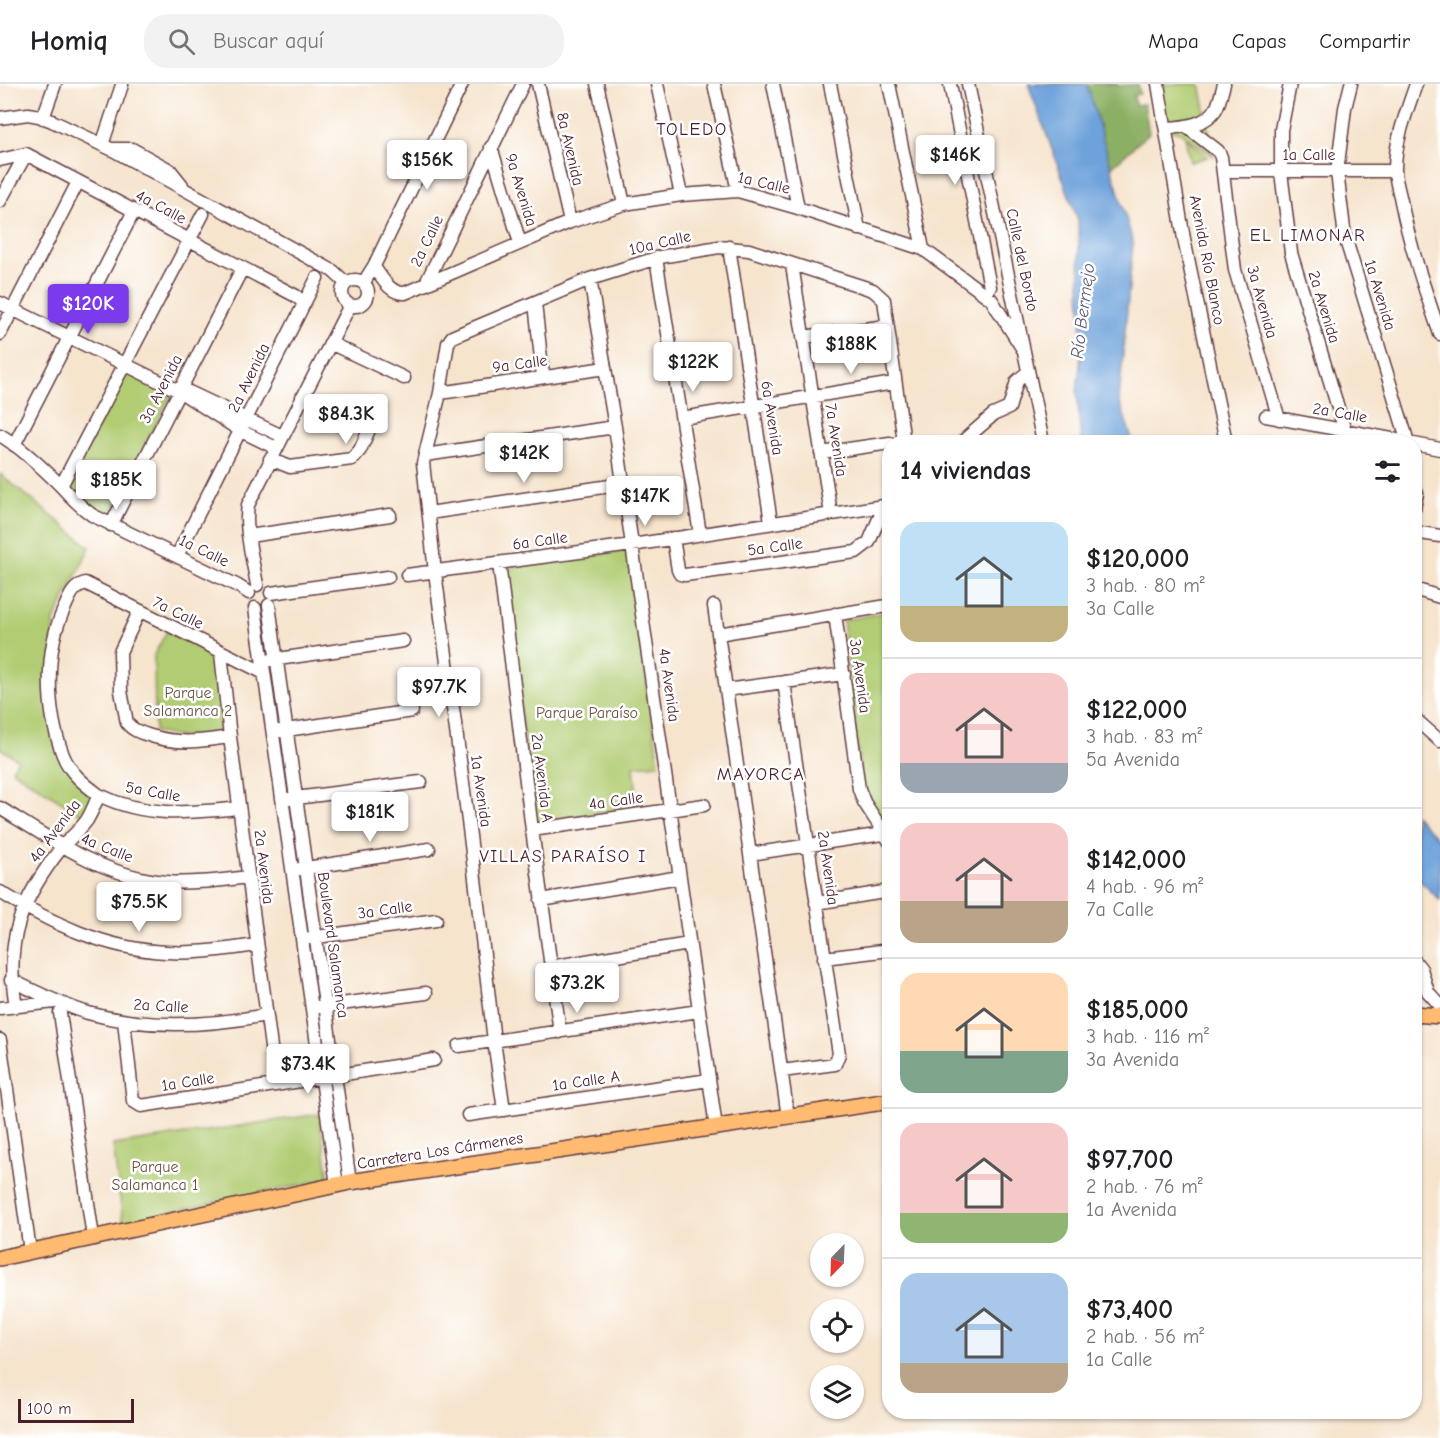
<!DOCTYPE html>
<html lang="es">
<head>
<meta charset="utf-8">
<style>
  :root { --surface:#fff; --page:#f2f2f2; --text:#202124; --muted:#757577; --line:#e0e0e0; --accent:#7c3aed }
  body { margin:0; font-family:"Comic Neue",sans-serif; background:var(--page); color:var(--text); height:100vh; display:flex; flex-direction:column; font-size:22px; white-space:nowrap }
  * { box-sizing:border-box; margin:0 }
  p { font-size:20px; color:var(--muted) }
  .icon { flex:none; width:33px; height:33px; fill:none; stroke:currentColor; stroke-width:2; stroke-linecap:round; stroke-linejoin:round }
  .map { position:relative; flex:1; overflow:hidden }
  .panel { position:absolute; left:882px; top:351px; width:540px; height:984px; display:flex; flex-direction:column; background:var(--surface); border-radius:24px; box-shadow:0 2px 4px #0004 }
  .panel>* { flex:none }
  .needle { width:39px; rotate:203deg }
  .tools { position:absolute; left:810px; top:1149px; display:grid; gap:12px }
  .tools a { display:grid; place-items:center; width:54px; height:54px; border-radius:50%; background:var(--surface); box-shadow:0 2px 4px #0004; font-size:30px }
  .scale { position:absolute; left:18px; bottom:15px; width:116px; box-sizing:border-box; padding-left:6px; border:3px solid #4a1f2b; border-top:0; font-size:16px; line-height:21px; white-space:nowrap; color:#4a1f2b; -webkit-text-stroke:4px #fff; paint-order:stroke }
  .price { position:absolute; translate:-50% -51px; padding:0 14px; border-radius:6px; background:#fff; color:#222; font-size:20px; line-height:39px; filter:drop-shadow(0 2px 3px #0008) }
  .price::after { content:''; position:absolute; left:50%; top:36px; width:18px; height:14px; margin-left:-9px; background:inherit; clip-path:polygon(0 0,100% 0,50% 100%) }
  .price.active { background:var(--accent); color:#fff }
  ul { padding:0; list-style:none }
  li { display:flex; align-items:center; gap:18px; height:150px; padding:0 18px }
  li+li { border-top:2px solid var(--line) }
  li span { display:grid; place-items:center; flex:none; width:168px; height:120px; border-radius:18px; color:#555 }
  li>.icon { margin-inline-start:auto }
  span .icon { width:72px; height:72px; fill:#fffc; stroke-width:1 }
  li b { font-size:26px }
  h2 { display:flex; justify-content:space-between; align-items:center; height:72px; padding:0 18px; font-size:26px }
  header { display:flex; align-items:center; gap:36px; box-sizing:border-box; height:84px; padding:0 30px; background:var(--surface); border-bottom:2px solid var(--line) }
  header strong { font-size:28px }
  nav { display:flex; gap:33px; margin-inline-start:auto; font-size:21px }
  .search { width:420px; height:54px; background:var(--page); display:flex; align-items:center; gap:15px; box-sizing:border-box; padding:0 21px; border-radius:24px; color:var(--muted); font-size:22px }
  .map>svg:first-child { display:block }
  .green { fill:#b1cc72; stroke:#7e764e; stroke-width:1.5 }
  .forest { fill:#8cb064; stroke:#6b6848; stroke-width:1.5 }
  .water { fill:#6da2da; stroke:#5c6082; stroke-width:1.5 }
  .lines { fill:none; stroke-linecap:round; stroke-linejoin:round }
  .minor-casing { stroke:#643d43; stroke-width:15 }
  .major-casing { stroke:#643d43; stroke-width:18 }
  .minor { stroke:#fff; stroke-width:12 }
  .major { stroke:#febb71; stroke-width:15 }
  .labels { text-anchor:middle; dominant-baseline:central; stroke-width:5; stroke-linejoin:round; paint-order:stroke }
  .street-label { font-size:16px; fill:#4a1f2b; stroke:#fff }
  .park-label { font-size:16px; fill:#695340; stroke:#fff }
  .neighbourhood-label { font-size:18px; letter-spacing:1.5px; fill:#4a1f2b; stroke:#fff }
  .water-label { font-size:18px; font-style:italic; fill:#5a5a7a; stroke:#fff }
</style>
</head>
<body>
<header>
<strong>Homiq</strong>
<div class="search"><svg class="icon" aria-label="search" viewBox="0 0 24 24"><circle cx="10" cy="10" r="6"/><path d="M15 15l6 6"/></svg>Buscar aquí</div>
<nav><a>Mapa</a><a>Capas</a><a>Compartir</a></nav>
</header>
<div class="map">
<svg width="1440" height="1354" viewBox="0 0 1440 1354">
  <rect width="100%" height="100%" fill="#fff"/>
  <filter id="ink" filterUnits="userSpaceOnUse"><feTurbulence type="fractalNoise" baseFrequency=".0167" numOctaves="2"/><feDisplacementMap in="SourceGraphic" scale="12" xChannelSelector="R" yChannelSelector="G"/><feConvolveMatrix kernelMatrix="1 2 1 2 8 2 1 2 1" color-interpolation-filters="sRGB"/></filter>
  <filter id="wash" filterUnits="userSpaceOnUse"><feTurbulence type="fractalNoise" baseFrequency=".008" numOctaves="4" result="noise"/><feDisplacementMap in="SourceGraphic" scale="24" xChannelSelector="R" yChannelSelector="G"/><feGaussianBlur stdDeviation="1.35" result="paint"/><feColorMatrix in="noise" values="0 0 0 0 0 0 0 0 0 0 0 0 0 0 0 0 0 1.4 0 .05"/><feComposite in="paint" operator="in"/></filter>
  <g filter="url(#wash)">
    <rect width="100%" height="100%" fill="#f6e4cd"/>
    <path class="green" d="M1157,0H1200L1214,72L1178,47H1165Z
      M1185,53L1208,73L1190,78Z
      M125,287L171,311L108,436L81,418L68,401Z
      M0,390L90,463L54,537L51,641L89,711L91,718L84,732L12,686L18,676L0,664Z
      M628,466L659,680L634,682L638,723L535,739L503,485Z
      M889,528V747L862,705L843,536Z
      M167,547L216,570L226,649L179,653L155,648L154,571Z
      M319,1030L329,1095L123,1138L113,1061Z"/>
    <path class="forest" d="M1060,0H1117L1118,2L1138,0L1140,10L1134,11L1135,21L1144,20L1149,49L1095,98Z"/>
    <path class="water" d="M1028,0H1087L1133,158L1119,316L1133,358H1081L1077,308L1082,262L1078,136Z
      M1415,731L1440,757V816L1415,792Z"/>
  </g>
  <g filter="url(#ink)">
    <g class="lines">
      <g class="minor-casing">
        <path id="minor" d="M538,0L570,138
          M597,0L624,120
          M657,0L681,111
          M714,0L738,107
          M773,0L798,124
          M830,0L859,145
          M889,0L923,165
          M950,0L990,203L985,210
          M968,0L1043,358
          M1158,0L1184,155L1226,358
          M1290,0L1281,46V88L1291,169L1345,347
          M1351,0L1345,24L1337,88L1345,153L1408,358
          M1416,0C1407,27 1395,56 1395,85C1395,96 1399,107 1401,117C1410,163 1425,206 1440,250
          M0,34L28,30L39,32L52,37L111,65L333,187L346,199
          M43,34L55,0
          M1187,43L1218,67L1221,73L1235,186L1279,335
          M1166,44C1184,43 1208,41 1217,23C1220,16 1222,7 1224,0
          M102,61L122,1
          M491,63L520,159
          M113,65H132L170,86L182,101
          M0,76L26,70L296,212L304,219
          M1224,87H1395
          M0,117L26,70
          M729,163L771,438
          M656,174L700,450
          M792,181L831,430
          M374,183C382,194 390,210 405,209L570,138L624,120L681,111L738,107L798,124L923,165L991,215L1024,267
          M590,195L615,343L716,1043
          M342 209a13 13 0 1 1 26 0a13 13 0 1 1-26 0Z
          M364,198L374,182L462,0
          M426,199L523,0
          M0,219L179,307L241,347L276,364
          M535,219L543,293
          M0,250L78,98
          M803,253L887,242
          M330,259L404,294
          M189,308L282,352
          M440,309L605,284
          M1266,332L1408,358
          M682,334L894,299
          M0,351C22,364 43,384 61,402C71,413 79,422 92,431L238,502L249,509
          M962,358L993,331L1009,324L1017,297L1028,288
          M1414,360L1440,365
          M14,361L134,127
          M821,369L890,359
          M425,371L615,343
          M270,375L290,383L352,375L360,366L369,346L365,341L302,313
          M61,402L203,130
          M1414,405L1417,409L1414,425
          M429,429L623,400
          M111,441L242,185
          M1414,448L1440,452
          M249,452L390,431
          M673,454L678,486L680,490L685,491L856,468L869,458L884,423
          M177,472L317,194
          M499,479L532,746L560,948
          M407,491L632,461L890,421
          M257,501C253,476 244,446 248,421L350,221
          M1414,505L1440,513
          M271,509L388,493
          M269,521L350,1098
          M714,522L788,1033
          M255,524L337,1101
          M139,528L120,568L121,607L127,639C133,647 142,649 151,652C181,661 200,657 230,653
          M835,530L859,705L864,718L890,758
          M718,550L887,522
          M221,569L230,653L276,1001
          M271,576L403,557
          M726,606L844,590
          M1414,634L1440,657
          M280,647L412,627
          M99,711C146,734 189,729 239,724
          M288,715L421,698
          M0,724C52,756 104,793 166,798C194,800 221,796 249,793
          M532,746L704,721
          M750,770L883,750
          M300,785L429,765
          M0,808C51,839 105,865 166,868C197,870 227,865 257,861
          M541,816L680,793
          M816,819L890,807
          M310,854L436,836
          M824,874L890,866
          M1414,876L1421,885L1428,908L1440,921
          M550,883L689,860
          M11,896C36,908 61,921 88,929C146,945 208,942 266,931
          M16,922C4,856 21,815 62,763C70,754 80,746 87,736C92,728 95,719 99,711C84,700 70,689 63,671C46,627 44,565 65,523C70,512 73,503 85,499L264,589
          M317,923L426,909
          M0,924L55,918
          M60,929L93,1153
          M124,937L133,1017L141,1022L434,976
          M0,956L30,1167
          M459,962L699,927
          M782,987L835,980L839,970L784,598
          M275,990L320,982
          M504,1026L494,957L470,752L435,488L423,379L440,309L448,259L452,253L590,195L660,173L719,163L749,166L873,206L884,216L904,358
          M468,1031L709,996"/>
      </g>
      <g class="major-casing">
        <path id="major" d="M1414,930L1440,932
          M0,1174L350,1098L890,1017"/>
      </g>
      <use href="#minor" class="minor"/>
      <use href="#major" class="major"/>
    </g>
  </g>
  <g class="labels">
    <g class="street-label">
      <text transform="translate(570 65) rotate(77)">8a Avenida</text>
      <text x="1309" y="71">1a Calle</text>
      <text transform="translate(764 99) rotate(13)">1a Calle</text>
      <text transform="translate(521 106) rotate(73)">9a Avenida</text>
      <text transform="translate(161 123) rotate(28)">4a Calle</text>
      <text transform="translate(427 157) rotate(-64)">2a Calle</text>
      <text transform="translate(660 159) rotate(-13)">10a Calle</text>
      <text transform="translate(1022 176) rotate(78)">Calle del Bordo</text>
      <text transform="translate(1207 176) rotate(79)">Avenida Río Blanco</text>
      <text transform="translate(1380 211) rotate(73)">1a Avenida</text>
      <text transform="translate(1262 218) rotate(74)">3a Avenida</text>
      <text transform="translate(1324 223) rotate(73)">2a Avenida</text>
      <text transform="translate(520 280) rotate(-8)">9a Calle</text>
      <text transform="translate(249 294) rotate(-64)">2a Avenida</text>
      <text transform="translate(161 305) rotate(-63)">3a Avenida</text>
      <text transform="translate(1340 329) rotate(10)">2a Calle</text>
      <text transform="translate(772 334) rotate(81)">6a Avenida</text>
      <text transform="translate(836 356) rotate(81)">7a Avenida</text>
      <text transform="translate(540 457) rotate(-8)">6a Calle</text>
      <text transform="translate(775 463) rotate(-8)">5a Calle</text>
      <text transform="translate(204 467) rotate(26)">1a Calle</text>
      <text transform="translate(178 529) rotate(26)">7a Calle</text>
      <text transform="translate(860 592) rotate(82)">3a Avenida</text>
      <text transform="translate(669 601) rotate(82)">4a Avenida</text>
      <text transform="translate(542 694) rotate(83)">2a Avenida A</text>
      <text transform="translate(481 707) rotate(82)">1a Avenida</text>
      <text transform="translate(153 708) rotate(10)">5a Calle</text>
      <text transform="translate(616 717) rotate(-8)">4a Calle</text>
      <text transform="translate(55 747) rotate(-53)">4a Avenida</text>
      <text transform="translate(107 764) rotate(22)">4a Calle</text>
      <text transform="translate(264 783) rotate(83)">2a Avenida</text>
      <text transform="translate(828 784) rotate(82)">2a Avenida</text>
      <text transform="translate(385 826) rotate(-8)">3a Calle</text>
      <text transform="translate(333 861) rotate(82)">Boulevard Salamanca</text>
      <text transform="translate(161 922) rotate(3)">2a Calle</text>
      <text transform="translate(586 997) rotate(-8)">1a Calle A</text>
      <text transform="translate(188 998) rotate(-9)">1a Calle</text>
      <text transform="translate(440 1067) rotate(-9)">Carretera Los Cármenes</text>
    </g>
    <g class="park-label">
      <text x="188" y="609">Parque<tspan x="188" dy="18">Salamanca 2</tspan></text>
      <text x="587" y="629">Parque Paraíso</text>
      <text x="155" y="1083">Parque<tspan x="155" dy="18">Salamanca 1</tspan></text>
    </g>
    <g class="neighbourhood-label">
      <text x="692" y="45">TOLEDO</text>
      <text x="1308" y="151">EL LIMONAR</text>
      <text x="761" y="690">MAYORCA</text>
      <text x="563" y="772">VILLAS PARAÍSO I</text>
    </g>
    <g class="water-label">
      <text transform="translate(1083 227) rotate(-83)">Río Bermejo</text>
    </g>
  </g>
</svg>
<div class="tools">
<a><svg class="needle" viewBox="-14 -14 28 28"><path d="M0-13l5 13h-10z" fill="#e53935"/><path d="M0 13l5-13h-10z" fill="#757577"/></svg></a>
<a><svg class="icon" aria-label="locate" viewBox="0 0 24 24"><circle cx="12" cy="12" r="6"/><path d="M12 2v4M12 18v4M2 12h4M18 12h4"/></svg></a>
<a><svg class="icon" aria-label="layers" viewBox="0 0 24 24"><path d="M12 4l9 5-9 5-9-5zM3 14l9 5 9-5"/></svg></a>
</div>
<div class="scale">100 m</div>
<b class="price" style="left:955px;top:102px">$146K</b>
<b class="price" style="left:427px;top:107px">$156K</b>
<b class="price active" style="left:88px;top:251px">$120K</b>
<b class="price" style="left:851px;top:291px">$188K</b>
<b class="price" style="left:693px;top:309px">$122K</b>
<b class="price" style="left:346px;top:361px">$84.3K</b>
<b class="price" style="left:524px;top:400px">$142K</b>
<b class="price" style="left:116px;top:427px">$185K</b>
<b class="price" style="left:645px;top:443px">$147K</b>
<b class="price" style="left:439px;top:634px">$97.7K</b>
<b class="price" style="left:370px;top:759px">$181K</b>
<b class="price" style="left:139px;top:849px">$75.5K</b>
<b class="price" style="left:577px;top:930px">$73.2K</b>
<b class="price" style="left:308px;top:1011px">$73.4K</b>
<section class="panel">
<h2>14 viviendas<svg class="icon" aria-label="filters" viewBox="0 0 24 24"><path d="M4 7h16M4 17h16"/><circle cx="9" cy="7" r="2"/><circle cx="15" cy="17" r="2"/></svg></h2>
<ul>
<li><span style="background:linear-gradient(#bfe0f5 70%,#c2b280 0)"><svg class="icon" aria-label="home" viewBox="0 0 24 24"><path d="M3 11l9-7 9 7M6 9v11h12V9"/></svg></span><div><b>$120,000</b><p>3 hab. · 80 m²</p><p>3a Calle</p></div></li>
<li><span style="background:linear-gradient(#f6c9c9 75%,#9aa5b1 0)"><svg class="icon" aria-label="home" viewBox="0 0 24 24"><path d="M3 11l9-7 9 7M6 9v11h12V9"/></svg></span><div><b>$122,000</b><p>3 hab. · 83 m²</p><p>5a Avenida</p></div></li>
<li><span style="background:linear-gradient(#f6c9c9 65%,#b9a48a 0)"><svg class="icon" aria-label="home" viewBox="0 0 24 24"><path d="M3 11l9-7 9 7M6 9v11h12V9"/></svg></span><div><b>$142,000</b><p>4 hab. · 96 m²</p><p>7a Calle</p></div></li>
<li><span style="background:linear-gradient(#ffd9b3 65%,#7fa58c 0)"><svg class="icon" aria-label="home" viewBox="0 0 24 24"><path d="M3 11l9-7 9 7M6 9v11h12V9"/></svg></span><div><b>$185,000</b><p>3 hab. · 116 m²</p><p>3a Avenida</p></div></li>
<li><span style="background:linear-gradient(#f6c9c9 75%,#8fb573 0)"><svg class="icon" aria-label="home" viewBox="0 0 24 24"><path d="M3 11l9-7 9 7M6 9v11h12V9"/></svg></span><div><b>$97,700</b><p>2 hab. · 76 m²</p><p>1a Avenida</p></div></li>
<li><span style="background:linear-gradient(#a9c7e8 75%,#b9a48a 0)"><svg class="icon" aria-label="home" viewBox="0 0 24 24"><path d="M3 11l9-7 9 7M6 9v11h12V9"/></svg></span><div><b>$73,400</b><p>2 hab. · 56 m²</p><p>1a Calle</p></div></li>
</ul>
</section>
</div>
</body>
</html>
